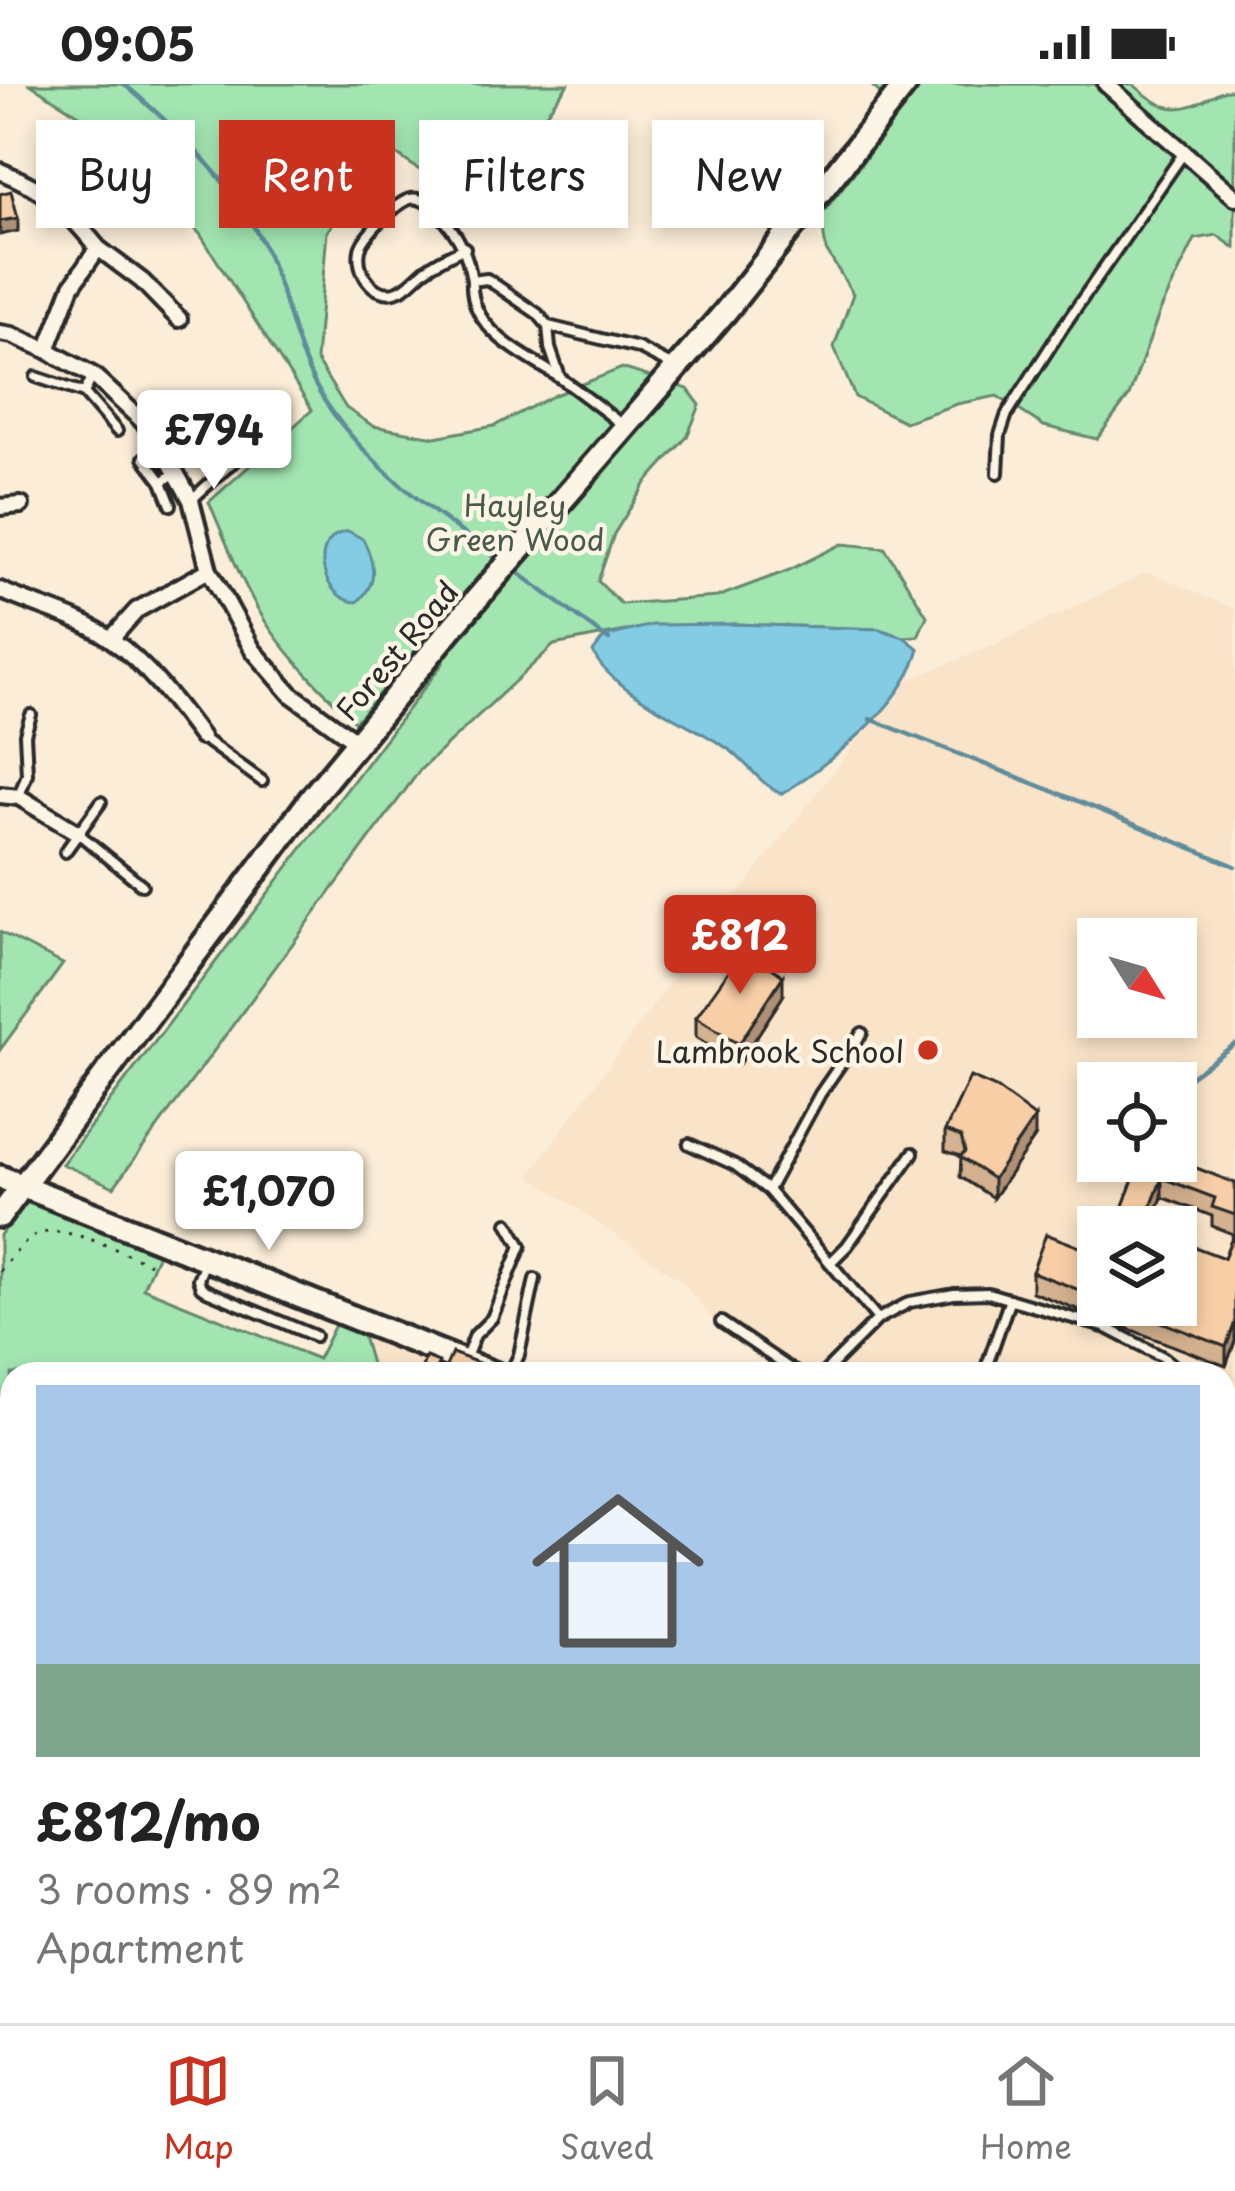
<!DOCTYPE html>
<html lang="en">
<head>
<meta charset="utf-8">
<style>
  :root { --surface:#fff; --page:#f2f2f2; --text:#222; --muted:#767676; --line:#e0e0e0; --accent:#c8321e }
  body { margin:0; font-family:"Playpen Sans",sans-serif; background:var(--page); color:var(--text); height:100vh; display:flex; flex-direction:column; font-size:45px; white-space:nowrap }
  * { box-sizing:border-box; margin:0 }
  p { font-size:39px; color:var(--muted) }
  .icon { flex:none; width:66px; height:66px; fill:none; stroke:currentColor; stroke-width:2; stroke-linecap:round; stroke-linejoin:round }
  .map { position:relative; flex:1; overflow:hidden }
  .details { position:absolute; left:0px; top:1278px; width:1236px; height:663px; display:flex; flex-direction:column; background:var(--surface); border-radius:36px 36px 0 0; box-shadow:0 6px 18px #0003 }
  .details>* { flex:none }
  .hud { position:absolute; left:36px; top:36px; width:1164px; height:108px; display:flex; gap:24px }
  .needle { width:78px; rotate:127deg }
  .controls { position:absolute; left:1077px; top:834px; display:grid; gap:24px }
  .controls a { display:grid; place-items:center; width:120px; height:120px; border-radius:0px; background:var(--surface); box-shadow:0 6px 18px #0003; font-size:60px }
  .price { position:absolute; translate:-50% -102px; padding:0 27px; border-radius:12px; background:#fff; color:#222; font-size:39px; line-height:78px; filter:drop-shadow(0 3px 6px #0008) }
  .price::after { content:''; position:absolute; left:50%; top:72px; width:36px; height:27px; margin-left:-18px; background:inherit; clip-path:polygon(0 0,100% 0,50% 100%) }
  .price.selected { background:var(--accent); color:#fff }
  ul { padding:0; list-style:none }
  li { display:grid; align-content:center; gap:24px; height:636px; padding:0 36px }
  li span { display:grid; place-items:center; height:372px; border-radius:0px; color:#555 }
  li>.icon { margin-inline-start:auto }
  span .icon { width:216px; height:216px; fill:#fffc; stroke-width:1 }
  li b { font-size:51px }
  .tag { padding:0 42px; border-radius:0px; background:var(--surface); box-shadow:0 6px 18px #0003; font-size:42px; line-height:108px }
  .tag.selected { background:var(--accent); color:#fff }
  .status { display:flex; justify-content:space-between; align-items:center; height:84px; padding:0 60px; background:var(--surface); direction:ltr }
  .status svg { height:33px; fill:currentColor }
  .tab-bar { display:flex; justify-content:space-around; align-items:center; height:168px; border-top:3px solid var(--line); background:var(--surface); font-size:33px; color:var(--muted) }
  .tab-bar a { display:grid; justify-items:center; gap:6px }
  .tab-bar .selected { color:var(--accent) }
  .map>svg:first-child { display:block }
  .built { fill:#fae4c9; fill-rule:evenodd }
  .green { fill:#a2e5b1; stroke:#66886e; stroke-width:3 }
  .water { fill:#83cce4; stroke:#608c9a; stroke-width:3 }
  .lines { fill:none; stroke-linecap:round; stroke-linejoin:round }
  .stream { stroke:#608c9a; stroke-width:4.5 }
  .service-casing { stroke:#2b2b2b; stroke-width:16 }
  .minor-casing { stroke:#2b2b2b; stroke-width:22 }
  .tertiary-casing { stroke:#2b2b2b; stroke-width:27 }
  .secondary-casing { stroke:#2b2b2b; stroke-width:30 }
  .path { stroke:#2b2b2b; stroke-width:3; stroke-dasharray:3 9; stroke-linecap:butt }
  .service { stroke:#fcf5e5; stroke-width:8 }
  .minor { stroke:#fcf5e5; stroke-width:14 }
  .tertiary { stroke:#fcf5e5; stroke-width:18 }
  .secondary { stroke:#fcf5e5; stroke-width:21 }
  .wall { fill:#d4b18f; stroke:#2b2b2b; stroke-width:3 }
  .shaded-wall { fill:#ad9074; stroke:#2b2b2b; stroke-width:3 }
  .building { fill:#f7cea6; stroke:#2b2b2b; stroke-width:3 }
  .poi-dot { fill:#c8321e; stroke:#fcf5e5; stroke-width:4.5 }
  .labels { text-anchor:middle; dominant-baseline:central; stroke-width:9; stroke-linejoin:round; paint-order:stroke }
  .park-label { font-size:30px; fill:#495a4c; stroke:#fcf5e5 }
  .street-label { font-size:30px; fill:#2b2b2b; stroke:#fcf5e5 }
  .poi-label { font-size:30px; fill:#2b2b2b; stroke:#fcf5e5; text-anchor:end }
</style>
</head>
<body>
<div class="status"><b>09:05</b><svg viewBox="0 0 49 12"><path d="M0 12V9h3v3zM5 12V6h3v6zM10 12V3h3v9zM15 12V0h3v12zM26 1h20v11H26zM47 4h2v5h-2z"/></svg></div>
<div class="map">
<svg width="1235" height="1939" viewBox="0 0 1235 1939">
  <rect width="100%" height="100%" fill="#fbedd8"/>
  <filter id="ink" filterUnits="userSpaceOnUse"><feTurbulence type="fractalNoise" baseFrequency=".00833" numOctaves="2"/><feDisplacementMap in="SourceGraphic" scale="24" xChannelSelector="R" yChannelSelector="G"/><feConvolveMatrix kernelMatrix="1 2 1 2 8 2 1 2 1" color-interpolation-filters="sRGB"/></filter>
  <g filter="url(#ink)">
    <path class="built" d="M1148,488L1235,525V1391H1224V1290H793L712,1234L680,1196L529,1091L668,901L902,599L998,559ZM1098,855H1176V933H1098ZM1098,999H1176V1077H1098ZM1098,1143H1176V1221H1098Z
      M362,1249L471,1290H374Z"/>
    <path class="green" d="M30,0H568L475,124L383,61L327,148L316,276L346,324L373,342L435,353L494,342L555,311L622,284L688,305L700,321L687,353L646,399L614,450L598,497L621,520L717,513L787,487L842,460L885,464L927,532L918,552L904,553L879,545L735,540L625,547L554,561L420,686L114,1103L62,1080L443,579L420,562L355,638C325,609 295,580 271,546C244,507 228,461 209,418L312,326L200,150L87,36Z
      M870,0H1133C1157,22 1175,33 1206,15C1217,9 1222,5 1235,6V164L1217,151L1195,155L1160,227L1129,312L1097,355L1044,342L997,312L957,320L905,338L855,313L834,263L853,210L826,166L821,131L889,44L892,20Z
      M0,848L63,880L0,966Z
      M28,1115L160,1165L143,1204L318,1275L337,1237L362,1249L374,1290H12V1473L0,1455V1151Z
      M507,1929H823L829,1939H513Z"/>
    <path class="water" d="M348,447L363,455C375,479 379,499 357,518C321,516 307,453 348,447Z
      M735,540L879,545L904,553L919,565C904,622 830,678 782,710C761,701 749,681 731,667C694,640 611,609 593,568L604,553L652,541Z"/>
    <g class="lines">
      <path class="stream" d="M124,0C176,44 231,96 262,158C288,210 293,270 326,319C371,386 439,432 503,478
        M512,484L609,556
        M870,635L1078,717L1235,782
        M1176,1003L1235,960"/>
      <g class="service-casing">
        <path id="service" d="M465,164C451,170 437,177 425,186C415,194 407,205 395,208C372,213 356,187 360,166C362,153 397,118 410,115C422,112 434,124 441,132C459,152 468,170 472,197
          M548,242L638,264L675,283
          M36,293L84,309L93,292
          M560,293L550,264L548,242L538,230L487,195L472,197C469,249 528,271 563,296C584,311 604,327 624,342
          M84,309L117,347
          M144,374L162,398
          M998,389L1000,351L1007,330L1063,243L1183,70
          M191,416L242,370V329
          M171,421L162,398L175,389
          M201,653L262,697
          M19,712L27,690L25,650L31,631
          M79,750L142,801
          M65,768L101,718
          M689,1060L735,1081L768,1106L878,1235
          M768,1106L820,1010L862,949
          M206,1176L198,1195L201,1203L207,1207L315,1252
          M830,1179L847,1162L913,1069
          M721,1238L798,1290
          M465,1276L475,1251L492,1234L521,1162L508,1139
          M510,1290L519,1271L535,1195
          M823,1290L878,1235L910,1218L954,1210L988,1209L1107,1244L1163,1273L1184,1290
          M989,1290L987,1281L1010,1215
          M1224,1324L1235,1331
          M0,1793L12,1812"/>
      </g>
      <g class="minor-casing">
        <path id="minor" d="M1106,0L1235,113
          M0,87C49,107 65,124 98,164L72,202L47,266
          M98,164L142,197L179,235
          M0,249L12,251L47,266L94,292L152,346L191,416L209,486L253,566L291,610L358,659
          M0,423L21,421
          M0,506C36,523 79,532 112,556C147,581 175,618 201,653
          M111,555L137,526L209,486
          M0,711L19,713L78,749
          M1006,1939L1020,1929"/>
      </g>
      <g class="tertiary-casing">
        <path id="tertiary" d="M0,1500L12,1496"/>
      </g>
      <g class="secondary-casing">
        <path id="secondary" d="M0,1093L495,1290
          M0,1132L313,712L456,539L725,228L906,0
          M1224,1405H1235"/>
      </g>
      <path class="path" d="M0,1187C10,1176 21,1160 34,1152C62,1136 124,1170 153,1181
        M0,1422L12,1440
        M1183,1939L1186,1929"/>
      <use href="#service" class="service"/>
      <use href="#minor" class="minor"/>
      <use href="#tertiary" class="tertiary"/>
      <use href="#secondary" class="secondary"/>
    </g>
    <path class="wall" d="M783,912L739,980L696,953V933Z
      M945,1047L1035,1053L993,1114L960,1093L961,1072L945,1067Z
      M1140,1077L1235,1099V1257L1226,1282L1032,1208V1188L1098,1170V1221H1176L1224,1174L1233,1150L1212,1142V1132L1162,1113L1154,1135L1166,1143H1115Z"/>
    <path class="shaded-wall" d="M18,134V147L0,151V137Z
      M783,892V912L739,980V960Z
      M1035,1033V1053L993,1114V1095Z
      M1162,1094V1113L1151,1143L1147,1133Z
      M1235,1238V1257L1226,1282V1263Z"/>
    <path class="building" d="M11,107L18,134L0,137V110Z
      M745,864L783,892L739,960L696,933Z
      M970,993L996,1004L1035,1033L993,1095L960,1073L965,1068L961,1053L945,1047Z
      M1176,1076L1235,1099V1131L1212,1123L1215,1114L1162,1094L1147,1133L1166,1140L1164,1143H1115L1140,1077Z
      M1234,1149L1235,1238L1226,1263L1118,1221H1176V1156L1224,1174Z
      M1046,1150L1098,1170V1213L1032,1188Z
      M452,1269L495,1285L493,1290H451L444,1287Z
      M426,1273L439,1278L434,1290H419Z"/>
  </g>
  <circle class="poi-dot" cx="928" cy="966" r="12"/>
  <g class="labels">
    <g class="park-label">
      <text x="515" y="420">Hayley<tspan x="515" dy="34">Green Wood</tspan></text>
    </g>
    <g class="street-label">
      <text transform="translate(396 566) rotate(-50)">Forest Road</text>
    </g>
    <g class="poi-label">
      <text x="904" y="966">Lambrook School</text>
    </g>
  </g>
</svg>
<div class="controls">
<a><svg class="needle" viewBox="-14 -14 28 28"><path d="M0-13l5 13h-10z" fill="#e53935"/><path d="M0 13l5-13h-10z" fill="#767676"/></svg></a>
<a><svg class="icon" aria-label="locate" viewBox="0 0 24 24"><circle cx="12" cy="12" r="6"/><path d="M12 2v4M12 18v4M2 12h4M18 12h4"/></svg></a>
<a><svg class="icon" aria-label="layers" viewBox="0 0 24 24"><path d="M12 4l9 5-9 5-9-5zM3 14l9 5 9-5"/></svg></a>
</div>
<b class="price" style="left:214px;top:408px">£794</b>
<b class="price selected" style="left:740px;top:913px">£812</b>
<b class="price" style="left:269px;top:1169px">£1,070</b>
<div class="hud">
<a class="tag">Buy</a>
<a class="tag selected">Rent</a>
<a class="tag">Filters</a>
<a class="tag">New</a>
</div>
<section class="details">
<ul>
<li><span style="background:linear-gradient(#a9c7e8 75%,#7fa58c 0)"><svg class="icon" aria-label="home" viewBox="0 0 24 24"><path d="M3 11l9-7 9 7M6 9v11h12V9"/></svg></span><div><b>£812/mo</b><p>3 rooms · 89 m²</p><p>Apartment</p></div></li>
</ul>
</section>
</div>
<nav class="tab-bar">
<a class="selected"><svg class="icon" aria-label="map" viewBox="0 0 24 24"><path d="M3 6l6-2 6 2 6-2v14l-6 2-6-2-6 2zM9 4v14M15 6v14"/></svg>Map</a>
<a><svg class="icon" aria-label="saved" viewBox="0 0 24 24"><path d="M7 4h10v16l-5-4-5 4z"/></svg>Saved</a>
<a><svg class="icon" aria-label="home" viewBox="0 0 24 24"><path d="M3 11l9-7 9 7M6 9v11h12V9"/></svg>Home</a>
</nav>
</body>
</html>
